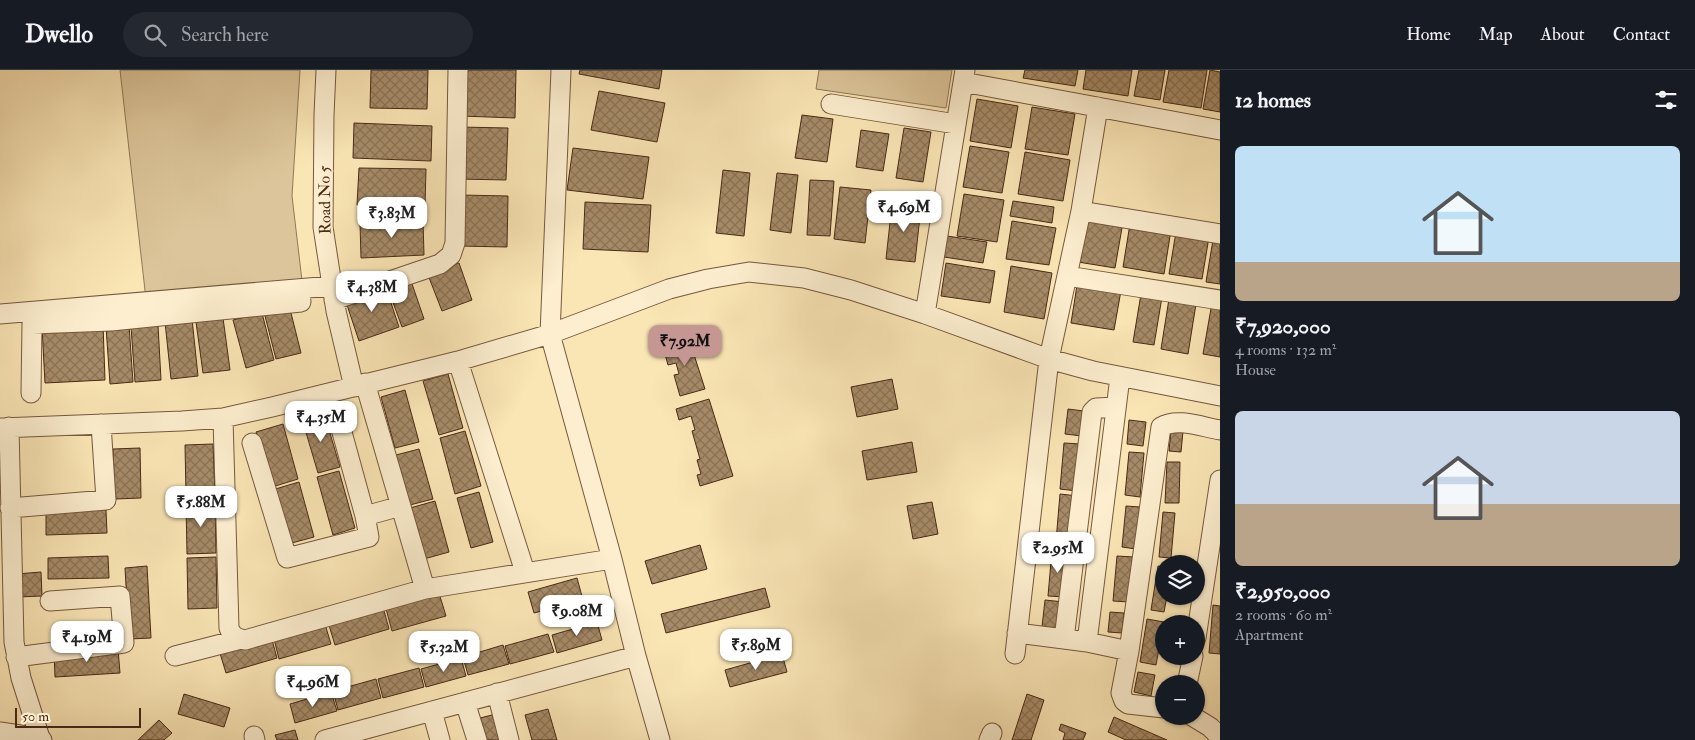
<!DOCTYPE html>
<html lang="en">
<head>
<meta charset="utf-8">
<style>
  :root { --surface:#171b24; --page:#242831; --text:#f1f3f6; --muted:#9ea1a6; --line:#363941; --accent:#c59692 }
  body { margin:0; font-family:"IM FELL Double Pica",serif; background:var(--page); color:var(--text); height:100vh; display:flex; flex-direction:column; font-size:19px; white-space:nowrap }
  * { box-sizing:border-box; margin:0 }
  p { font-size:16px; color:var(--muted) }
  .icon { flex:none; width:28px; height:28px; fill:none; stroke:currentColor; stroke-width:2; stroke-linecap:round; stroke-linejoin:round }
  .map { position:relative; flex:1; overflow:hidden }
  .sheet { display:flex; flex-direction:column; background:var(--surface); width:475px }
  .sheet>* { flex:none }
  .controls { position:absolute; left:1155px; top:485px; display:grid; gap:10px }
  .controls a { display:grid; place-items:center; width:50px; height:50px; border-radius:50%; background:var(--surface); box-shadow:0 1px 4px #0004; font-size:25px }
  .scale { position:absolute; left:15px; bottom:12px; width:126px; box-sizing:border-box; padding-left:5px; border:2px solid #4a2915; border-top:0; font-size:14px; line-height:18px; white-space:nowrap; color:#4a2915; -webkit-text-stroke:4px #fceecf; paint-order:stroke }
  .price { position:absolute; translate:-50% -42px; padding:0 11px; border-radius:10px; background:#fff; color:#222; font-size:16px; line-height:32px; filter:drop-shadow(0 1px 2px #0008) }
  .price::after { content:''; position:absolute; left:50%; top:30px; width:15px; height:11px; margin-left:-8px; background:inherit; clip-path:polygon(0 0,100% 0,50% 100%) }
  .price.active { background:var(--accent); color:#111 }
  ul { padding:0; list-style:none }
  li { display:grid; align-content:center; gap:10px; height:265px; padding:0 15px }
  li span { display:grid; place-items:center; height:155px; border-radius:8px; color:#555 }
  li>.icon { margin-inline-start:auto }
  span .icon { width:90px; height:90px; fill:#fffc; stroke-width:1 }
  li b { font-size:21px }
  h2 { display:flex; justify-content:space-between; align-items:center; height:60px; padding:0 15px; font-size:21px }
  header { display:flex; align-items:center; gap:30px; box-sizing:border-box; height:70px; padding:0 25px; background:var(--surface); border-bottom:1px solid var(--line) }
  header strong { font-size:24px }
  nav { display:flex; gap:28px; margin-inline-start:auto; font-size:18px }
  .search { width:350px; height:45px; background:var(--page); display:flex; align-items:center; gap:12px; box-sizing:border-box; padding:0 18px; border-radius:28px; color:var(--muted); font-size:19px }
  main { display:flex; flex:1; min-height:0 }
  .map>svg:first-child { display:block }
  .green { fill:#dcc59a; stroke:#937758 }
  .building { fill:url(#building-cross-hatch); stroke:#4a2915 }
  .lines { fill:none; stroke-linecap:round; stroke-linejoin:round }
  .street-casing { stroke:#76583d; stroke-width:21 }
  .street { stroke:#fceecf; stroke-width:19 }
  .labels { text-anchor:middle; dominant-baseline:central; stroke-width:4; stroke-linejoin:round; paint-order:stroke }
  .street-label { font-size:16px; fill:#4a2915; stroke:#fceecf }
</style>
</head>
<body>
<header>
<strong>Dwello</strong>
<div class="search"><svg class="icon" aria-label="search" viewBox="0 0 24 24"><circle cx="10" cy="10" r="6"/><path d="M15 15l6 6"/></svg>Search here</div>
<nav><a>Home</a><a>Map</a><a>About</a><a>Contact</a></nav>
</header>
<main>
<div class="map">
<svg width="1220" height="670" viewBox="0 0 1220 670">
  <defs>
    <pattern id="building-cross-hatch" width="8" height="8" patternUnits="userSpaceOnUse" patternTransform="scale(1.25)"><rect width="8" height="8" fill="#a68b68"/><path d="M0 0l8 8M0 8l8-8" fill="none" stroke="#897254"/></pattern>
  </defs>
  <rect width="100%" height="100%" fill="#fae5b5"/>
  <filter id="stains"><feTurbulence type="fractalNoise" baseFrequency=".004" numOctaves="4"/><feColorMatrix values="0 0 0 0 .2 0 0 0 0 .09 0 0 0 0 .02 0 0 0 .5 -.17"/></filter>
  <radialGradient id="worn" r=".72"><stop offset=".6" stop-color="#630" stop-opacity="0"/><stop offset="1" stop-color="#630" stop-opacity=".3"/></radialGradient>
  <path class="green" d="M120,0H300L292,126L303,219L147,238Z
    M819,0H952L946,38L816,19Z"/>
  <path class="building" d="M371,0H428L427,39L370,38Z
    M462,0H516L515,48L461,46Z
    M580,0H662L659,19L579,4Z
    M1025,0H1078L1075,16L1023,8Z
    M1086,0H1132L1128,26L1083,19Z
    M1139,0H1165L1160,30L1134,26Z
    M1169,0H1207L1201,38L1163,32Z
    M1210,0L1220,2V42L1203,39Z
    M599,21L665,33L657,72L591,60Z
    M977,29L1018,36L1011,78L970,71Z
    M1032,37L1075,44L1068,85L1025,79Z
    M802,45L833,49L827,92L795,88Z
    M354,53L432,56L431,91L353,88Z
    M459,57L508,58L506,110L458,109Z
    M904,58L931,62L923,112L896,108Z
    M861,60L889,64L883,101L856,97Z
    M970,76L1009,82L1002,123L963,117Z
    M573,78L649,87L643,129L567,120Z
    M1025,82L1070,90L1063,131L1018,124Z
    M359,98L426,99L425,136L357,135Z
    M723,100L750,103L744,166L716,163Z
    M777,103L798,105L791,163L770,160Z
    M810,110L834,111L830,166L807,165Z
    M840,117L871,120L865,173L834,169Z
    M964,124L1004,130L997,172L957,166Z
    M460,125L508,126L507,177L459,176Z
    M1013,131L1054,137L1052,153L1010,146Z
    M585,132L651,135L648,182L583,179Z
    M892,134L921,137L915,192L886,189Z
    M1085,146L1123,152L1115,198L1078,192Z
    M423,151L424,185L361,188L360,153Z
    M1012,151L1056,158L1049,195L1006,189Z
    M1130,154L1171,160L1164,204L1123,197Z
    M1176,162L1209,167L1202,209L1169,204Z
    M1214,164L1220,165V214L1206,212Z
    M947,166L987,172L983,193L944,187Z
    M459,193L472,230L442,241L428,205Z
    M946,193L995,201L990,233L941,226Z
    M1011,196L1052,203L1044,249L1004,242Z
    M410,208L424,249L402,257L387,216Z
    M1078,209L1122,215L1114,260L1071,253Z
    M385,215L399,257L359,271L345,229Z
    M1142,218L1163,221L1154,275L1133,272Z
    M1169,229L1196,234L1188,284L1161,279Z
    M1212,233L1220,234V287L1203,284Z
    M289,235L301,283L276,289L264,242Z
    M262,243L274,290L246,298L233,250Z
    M223,248L230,300L203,303L196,252Z
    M192,249L198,306L171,309L165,252Z
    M103,254L105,310L45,313L42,257Z
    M129,255L133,312L110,314L106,257Z
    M158,255L161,310L135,312L131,257Z
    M689,269L705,319L680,326L674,305L679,304L676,293L668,295L663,277Z
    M448,304L463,358L439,365L423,311Z
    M892,309L898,339L857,347L851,317Z
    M405,320L419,372L395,378L381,327Z
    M709,329L733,406L700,416L697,405L701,404L697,390L700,389L692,361L695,360L691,346L679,350L676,339Z
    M1068,339L1084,341L1082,366L1065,364Z
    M324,343L340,397L318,403L302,349Z
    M1129,350L1146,352L1143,376L1127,374Z
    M283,354L298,409L272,417L256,362Z
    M1171,360L1183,361L1181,382L1169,381Z
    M465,361L481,416L455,424L440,368Z
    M912,372L917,402L867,410L862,381Z
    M1064,373L1081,374L1077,421L1060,419Z
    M213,374L215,425H186L185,375Z
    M140,378L141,428L115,429L113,379Z
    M419,379L433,429L410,435L396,385Z
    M1129,382L1144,383L1140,427L1125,425Z
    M1167,392H1180L1179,433H1165Z
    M339,401L355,458L333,465L317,407Z
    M299,412L314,467L288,474L272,420Z
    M479,422L493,472L471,478L457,428Z
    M1060,424L1078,426L1074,472L1056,471Z
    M435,431L449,482L424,489L410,438Z
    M215,432L216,483L187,484L186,433Z
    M932,432L938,464L913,469L907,436Z
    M1126,436L1140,437L1136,479L1122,477Z
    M106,440L107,463L46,465V442Z
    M1163,442L1175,443L1171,488L1159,487Z
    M700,475L707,499L652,514L645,491Z
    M1052,480L1069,482L1065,527L1048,526Z
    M108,486L109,508L48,509V488Z
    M1117,486L1134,487L1129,532L1113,531Z
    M216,487L217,538L188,539L187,488Z
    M147,496L151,568L129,569L125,498Z
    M1158,496L1164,497V526H1167L1164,542L1151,540Z
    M41,502L42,526L17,527L16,504Z
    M577,508L583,530L534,543L528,522Z
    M765,518L770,537L666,563L661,544Z
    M438,520L446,546L392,561L385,535Z
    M1045,530L1064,532L1061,559L1042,557Z
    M1213,535L1220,536V584L1209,583Z
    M383,537L389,559L335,575L328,552Z
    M1110,542L1124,543L1122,563L1108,562Z
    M1147,549L1164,552L1156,595L1140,592Z
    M324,551L331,574L279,589L273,565Z
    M597,552L602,570L557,583L552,565Z
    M548,564L554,582L510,594L505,576Z
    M271,566L277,588L226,603L219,580Z
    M503,575L509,594L468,605L463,587Z
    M118,579L120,603L55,607L54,583Z
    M782,584L787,602L730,617L725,600Z
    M461,588L466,606L426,617L421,599Z
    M419,598L424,617L383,628L378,609Z
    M1138,602L1155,605L1151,626L1134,622Z
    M376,609L381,628L338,640L333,621Z
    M331,622L337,641L295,653L290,634Z
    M184,624L230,638L224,657L178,644Z
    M1027,624L1044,630L1031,670H1012Z
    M548,639L557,670H532L525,645Z
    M496,644L504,670H486L480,648Z
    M1114,647L1167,670H1126L1108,662Z
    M159,650L172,663L164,670H138Z
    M1061,654L1086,663L1083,670H1063L1065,663L1059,660Z
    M295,660L298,670H277L275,665Z"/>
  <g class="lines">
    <g class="street-casing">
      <path id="street" d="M326,0L324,45L323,157L336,241L354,317
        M561,0L550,264L612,489L636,586L660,670
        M963,12L1220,60
        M831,34L956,54
        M1081,141L1220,164
        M1067,206L1220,230
        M334,230L440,194L451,185L455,173L458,0
        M0,244L332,216
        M925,244L965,0
        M458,291L525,502
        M365,313L425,519L612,489
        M31,323L32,254L111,251L301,232L299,219
        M1116,337L1096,338L1092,342L1064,569L1087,572L1120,307
        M223,348L229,558C232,566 236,568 245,570L425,519
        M340,355L365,446L401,436
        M9,357L14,572L21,608L40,668
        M0,358L182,351L223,348L272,337L458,291L550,264L669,219L708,209L749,202L804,208L851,220L925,244L1049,289L1093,301L1220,326
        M252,373L287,488L369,467L365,446
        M10,438L106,430L101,354
        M1017,563L1064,569
        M1196,568L1220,410
        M1087,572L1129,581
        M1015,584L1049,289L1081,141L1098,37
        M175,586L241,569
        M16,587L124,573L120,526L50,531
        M1187,614L1193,586
        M497,623L509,670
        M465,632L477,670
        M1164,638L1128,634L1124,631L1121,623L1129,581L1161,357C1177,347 1202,357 1220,360
        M432,641L440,670
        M1192,646L1210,657L1220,667
        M0,662L40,668L42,670
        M254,666L255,670
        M325,670L636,586
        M989,670L992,663"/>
    </g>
    <use href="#street" class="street"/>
  </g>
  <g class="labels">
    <g class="street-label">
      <text transform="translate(325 130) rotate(-91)">Road No 5</text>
    </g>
  </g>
  <rect width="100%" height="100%" filter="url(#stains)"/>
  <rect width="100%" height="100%" fill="url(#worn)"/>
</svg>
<div class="controls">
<a><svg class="icon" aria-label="layers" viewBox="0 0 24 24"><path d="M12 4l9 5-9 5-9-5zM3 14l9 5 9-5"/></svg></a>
<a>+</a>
<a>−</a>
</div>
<div class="scale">50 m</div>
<b class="price" style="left:904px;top:163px">₹4.69M</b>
<b class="price" style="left:392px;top:169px">₹3.83M</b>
<b class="price" style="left:372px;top:243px">₹4.38M</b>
<b class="price active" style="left:685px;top:297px">₹7.92M</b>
<b class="price" style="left:321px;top:373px">₹4.35M</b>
<b class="price" style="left:201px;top:458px">₹5.88M</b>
<b class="price" style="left:1058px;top:504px">₹2.95M</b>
<b class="price" style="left:577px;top:567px">₹9.08M</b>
<b class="price" style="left:87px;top:593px">₹4.19M</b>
<b class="price" style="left:756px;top:601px">₹5.89M</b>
<b class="price" style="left:444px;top:603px">₹5.32M</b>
<b class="price" style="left:313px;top:638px">₹4.96M</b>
</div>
<section class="sheet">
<h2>12 homes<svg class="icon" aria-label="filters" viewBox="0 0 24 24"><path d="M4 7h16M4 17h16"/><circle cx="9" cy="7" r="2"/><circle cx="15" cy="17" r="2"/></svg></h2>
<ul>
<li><span style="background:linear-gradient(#bfe0f5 75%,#b9a48a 0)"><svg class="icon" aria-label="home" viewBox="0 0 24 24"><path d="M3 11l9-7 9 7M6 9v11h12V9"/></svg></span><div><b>₹7,920,000</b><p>4 rooms · 132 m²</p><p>House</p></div></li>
<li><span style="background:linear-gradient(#c9d6e8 60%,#b9a48a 0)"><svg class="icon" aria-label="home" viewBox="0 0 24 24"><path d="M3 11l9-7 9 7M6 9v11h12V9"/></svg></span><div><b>₹2,950,000</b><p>2 rooms · 60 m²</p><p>Apartment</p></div></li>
</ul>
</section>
</main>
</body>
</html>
